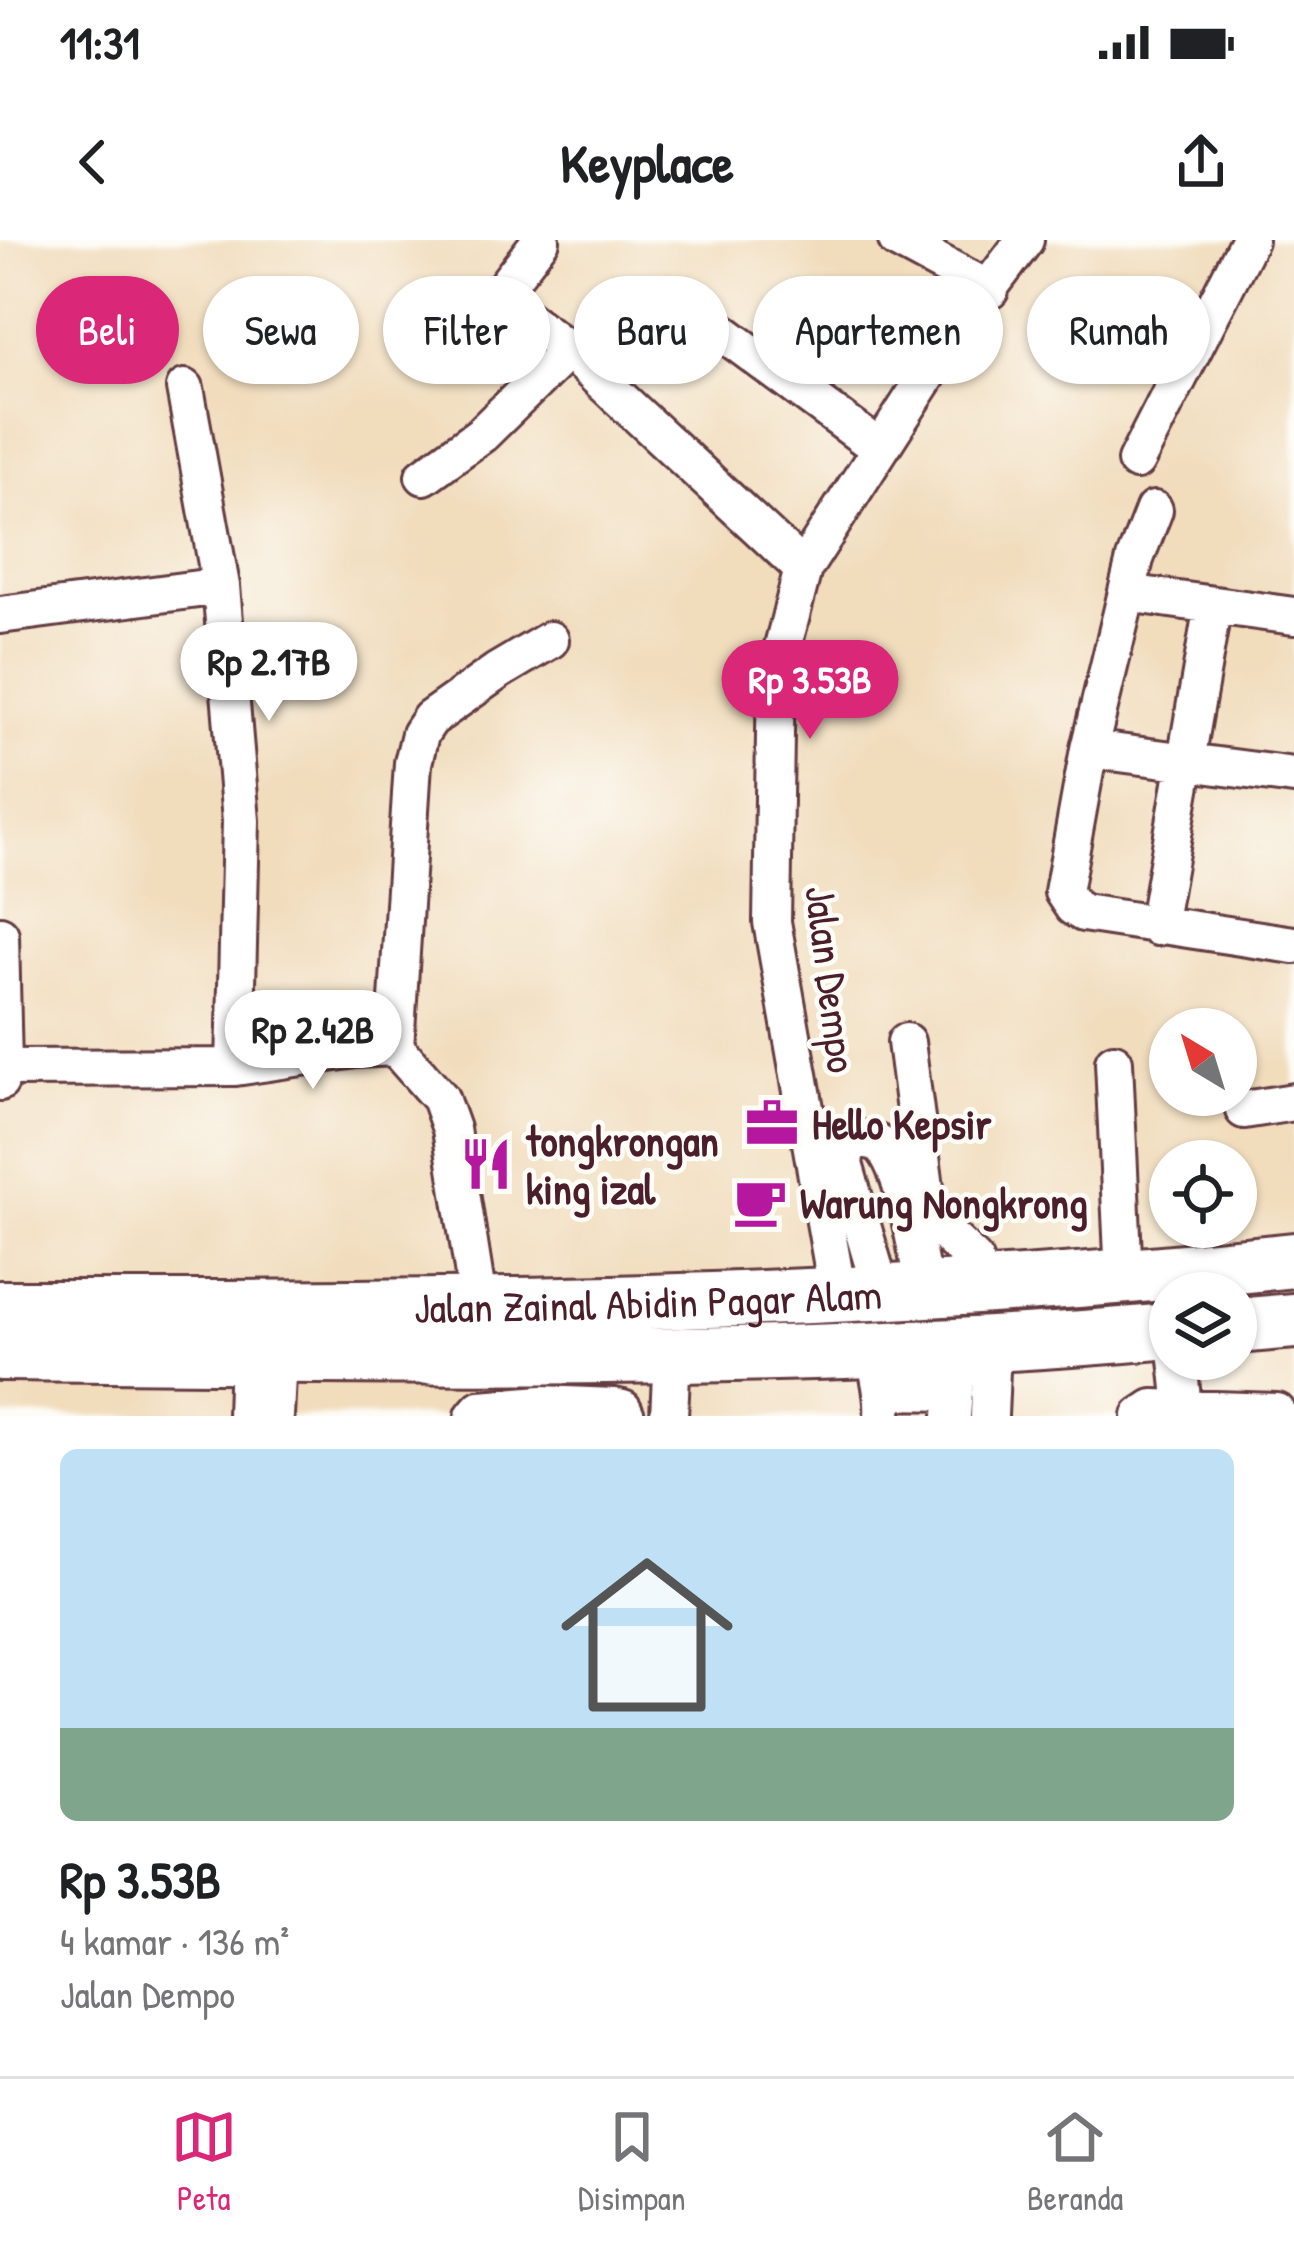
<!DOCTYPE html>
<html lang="id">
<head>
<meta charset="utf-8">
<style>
  :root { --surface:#fff; --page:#f2f2f2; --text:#202124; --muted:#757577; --line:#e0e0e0; --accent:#db2777 }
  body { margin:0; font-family:"Patrick Hand",sans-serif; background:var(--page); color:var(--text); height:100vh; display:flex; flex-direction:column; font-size:45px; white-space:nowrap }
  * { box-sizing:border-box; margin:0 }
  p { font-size:39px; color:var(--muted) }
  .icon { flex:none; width:66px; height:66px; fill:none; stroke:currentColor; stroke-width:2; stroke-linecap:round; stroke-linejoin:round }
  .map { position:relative; height:1176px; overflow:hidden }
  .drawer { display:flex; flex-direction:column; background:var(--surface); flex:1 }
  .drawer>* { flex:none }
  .banner { position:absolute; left:36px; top:36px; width:1224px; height:108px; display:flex; gap:24px }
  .needle { width:78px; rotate:322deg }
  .buttons { position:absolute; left:1149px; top:768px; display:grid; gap:24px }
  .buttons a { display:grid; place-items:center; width:108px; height:108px; border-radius:50%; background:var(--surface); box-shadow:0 3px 9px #0004; font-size:60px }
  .price { position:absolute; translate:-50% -102px; padding:0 27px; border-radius:42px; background:#fff; color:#222; font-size:39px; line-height:78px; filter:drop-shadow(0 3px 6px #0008) }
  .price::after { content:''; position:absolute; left:50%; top:72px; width:36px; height:27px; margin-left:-18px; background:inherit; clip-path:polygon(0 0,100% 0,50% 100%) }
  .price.on { background:var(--accent); color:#fff }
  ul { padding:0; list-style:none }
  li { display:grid; align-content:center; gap:24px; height:636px; padding:0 60px }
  li span { display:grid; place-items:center; height:372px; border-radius:18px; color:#555 }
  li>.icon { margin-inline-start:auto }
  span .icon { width:216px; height:216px; fill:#fffc; stroke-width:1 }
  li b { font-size:51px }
  .tag { padding:0 42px; border-radius:54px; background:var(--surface); box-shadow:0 3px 9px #0004; font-size:42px; line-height:108px }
  .tag.on { background:var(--accent); color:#fff }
  .status { display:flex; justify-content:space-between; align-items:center; height:84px; padding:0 60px; background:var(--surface); direction:ltr }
  .status svg { height:33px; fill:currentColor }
  header { display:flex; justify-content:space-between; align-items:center; height:156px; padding:0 60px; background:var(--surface); font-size:54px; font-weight:800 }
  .dock { display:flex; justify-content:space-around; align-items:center; height:168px; border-top:3px solid var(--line); background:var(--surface); font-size:33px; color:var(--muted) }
  .dock a { display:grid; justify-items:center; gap:6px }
  .dock .on { color:var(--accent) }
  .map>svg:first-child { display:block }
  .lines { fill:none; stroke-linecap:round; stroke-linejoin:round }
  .minor-casing { stroke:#633b41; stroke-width:42 }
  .highway-casing { stroke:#633b41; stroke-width:60 }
  .minor { stroke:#fff; stroke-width:36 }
  .highway { stroke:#fff; stroke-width:54 }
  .labels { text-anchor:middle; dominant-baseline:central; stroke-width:9; stroke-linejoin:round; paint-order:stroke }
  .street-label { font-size:42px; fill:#4a1f2b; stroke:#fdfcf7 }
  .poi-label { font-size:42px; font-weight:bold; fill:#4a1f2b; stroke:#fdfcf7; text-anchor:start }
</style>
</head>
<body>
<div class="status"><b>11:31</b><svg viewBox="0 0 49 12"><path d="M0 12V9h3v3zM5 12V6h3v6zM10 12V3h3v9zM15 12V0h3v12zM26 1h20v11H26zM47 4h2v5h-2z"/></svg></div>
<header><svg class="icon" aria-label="back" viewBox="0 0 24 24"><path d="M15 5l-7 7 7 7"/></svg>Keyplace<svg class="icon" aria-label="share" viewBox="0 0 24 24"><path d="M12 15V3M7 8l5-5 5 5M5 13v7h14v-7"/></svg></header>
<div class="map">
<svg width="1294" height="1176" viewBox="0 0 1294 1176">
  <rect width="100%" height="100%" fill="#fdfcf7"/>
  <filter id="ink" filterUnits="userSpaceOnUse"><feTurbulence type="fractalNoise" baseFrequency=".00833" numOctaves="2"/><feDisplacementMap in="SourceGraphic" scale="24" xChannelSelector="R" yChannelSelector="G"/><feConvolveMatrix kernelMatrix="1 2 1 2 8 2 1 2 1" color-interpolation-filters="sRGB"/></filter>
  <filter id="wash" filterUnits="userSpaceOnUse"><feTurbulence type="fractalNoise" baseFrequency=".004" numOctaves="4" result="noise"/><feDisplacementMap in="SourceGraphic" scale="48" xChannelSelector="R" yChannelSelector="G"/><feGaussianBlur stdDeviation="2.7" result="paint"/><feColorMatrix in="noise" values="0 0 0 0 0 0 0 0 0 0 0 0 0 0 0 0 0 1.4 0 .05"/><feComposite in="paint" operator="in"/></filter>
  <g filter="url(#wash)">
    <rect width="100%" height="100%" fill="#f1dcbc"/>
  </g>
  <g filter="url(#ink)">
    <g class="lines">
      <g class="minor-casing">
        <path id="minor" d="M541,0L505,47L502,56L509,65L568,110L803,329
          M897,0L990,50
          M706,80L879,208
          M185,148L221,346L241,581L235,827
          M1136,221L1249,0
          M424,236L482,194L568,110
          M1154,270L1135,319L1089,509L1063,652L1073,667L1083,673L1294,705
          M1127,353L1294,376
          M0,375L221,346
          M1089,509L1294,536
          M1157,687L1213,365
          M0,695L3,828L0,842
          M906,802L929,978L974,1020L982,1049
          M395,807L413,523L420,494L430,479L498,431L550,400
          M1114,822L1124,1038
          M3,828L235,827L356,809L395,807L440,858L451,889L479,1067
          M1244,870L1294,862
          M882,1054L844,924L846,909L859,899C870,900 879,901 885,910C906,938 917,1016 925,1052
          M838,1055L772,682L776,433L803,329L954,94L1025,0
          M875,1109C877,1134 885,1152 883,1176
          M1178,1119L1183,1169
          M885,1151L954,1152
          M246,1176L248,1115
          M275,1176L278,1115
          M474,1176L480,1169L542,1164L614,1167L623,1169L626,1176
          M669,1176L672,1114
          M952,1176L957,1107
          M989,1176L992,1107
          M1141,1176L1153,1168L1277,1172"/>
      </g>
      <g class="highway-casing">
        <g id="highway">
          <path id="s1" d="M0,1068C432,1069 864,1067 1294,1020"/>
          <path d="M1236,1086L1294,1081"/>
          <path d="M0,1113C390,1116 782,1126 1170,1091"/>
        </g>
      </g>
      <use href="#minor" class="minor"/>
      <use href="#highway" class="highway"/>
    </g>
  </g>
  <defs>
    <g id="office-bare" transform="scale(4.14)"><path d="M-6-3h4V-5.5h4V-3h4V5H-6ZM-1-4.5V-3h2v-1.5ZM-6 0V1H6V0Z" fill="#b5179e" stroke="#fdfcf7" stroke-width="2.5" paint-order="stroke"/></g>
    <g id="restaurant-bare" transform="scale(4.14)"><path d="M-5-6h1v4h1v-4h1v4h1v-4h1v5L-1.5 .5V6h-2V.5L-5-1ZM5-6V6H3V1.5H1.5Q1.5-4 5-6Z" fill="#b5179e" stroke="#fdfcf7" stroke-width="2.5" paint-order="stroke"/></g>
    <g id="cafe-bare" transform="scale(4.14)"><path d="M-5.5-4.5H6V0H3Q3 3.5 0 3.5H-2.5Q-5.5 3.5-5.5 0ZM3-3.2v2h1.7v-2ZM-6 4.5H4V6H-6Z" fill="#b5179e" stroke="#fdfcf7" stroke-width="2.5" paint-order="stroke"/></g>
  </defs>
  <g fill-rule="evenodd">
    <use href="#office-bare" x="772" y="883"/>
    <use href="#restaurant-bare" x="486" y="924"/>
    <use href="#cafe-bare" x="760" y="962"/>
  </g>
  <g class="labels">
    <g class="street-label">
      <text transform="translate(832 739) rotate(83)">Jalan Dempo</text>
      <text stroke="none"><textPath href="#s1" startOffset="648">Jalan Zainal Abidin Pagar Alam</textPath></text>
    </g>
    <g class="poi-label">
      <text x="812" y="883">Hello Kepsir</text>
      <text x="526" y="900">tongkrongan<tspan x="526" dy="48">king izal</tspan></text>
      <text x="800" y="962">Warung Nongkrong</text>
    </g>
  </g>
</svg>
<div class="buttons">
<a><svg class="needle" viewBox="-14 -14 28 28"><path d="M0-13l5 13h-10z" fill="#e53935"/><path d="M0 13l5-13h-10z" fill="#757577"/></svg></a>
<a><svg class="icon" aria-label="locate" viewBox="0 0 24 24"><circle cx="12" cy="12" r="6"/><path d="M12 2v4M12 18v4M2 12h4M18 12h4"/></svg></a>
<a><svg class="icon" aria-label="layers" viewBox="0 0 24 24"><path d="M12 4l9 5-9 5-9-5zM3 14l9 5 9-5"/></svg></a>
</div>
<b class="price" style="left:269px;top:484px">Rp 2.17B</b>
<b class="price on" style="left:810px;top:502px">Rp 3.53B</b>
<b class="price" style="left:313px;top:852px">Rp 2.42B</b>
<div class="banner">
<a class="tag on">Beli</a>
<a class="tag">Sewa</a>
<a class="tag">Filter</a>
<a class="tag">Baru</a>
<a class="tag">Apartemen</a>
<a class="tag">Rumah</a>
</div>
</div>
<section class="drawer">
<ul>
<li><span style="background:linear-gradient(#bfe0f5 75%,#7fa58c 0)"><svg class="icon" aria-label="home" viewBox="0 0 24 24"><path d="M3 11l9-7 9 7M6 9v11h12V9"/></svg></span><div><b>Rp 3.53B</b><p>4 kamar · 136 m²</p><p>Jalan Dempo</p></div></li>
</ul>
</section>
<nav class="dock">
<a class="on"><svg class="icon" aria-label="map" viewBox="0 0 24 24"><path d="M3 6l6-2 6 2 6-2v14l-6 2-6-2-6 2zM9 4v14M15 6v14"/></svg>Peta</a>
<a><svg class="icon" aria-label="saved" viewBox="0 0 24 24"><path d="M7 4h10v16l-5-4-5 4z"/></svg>Disimpan</a>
<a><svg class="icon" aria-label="home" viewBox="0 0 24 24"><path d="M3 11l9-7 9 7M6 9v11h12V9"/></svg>Beranda</a>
</nav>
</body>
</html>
